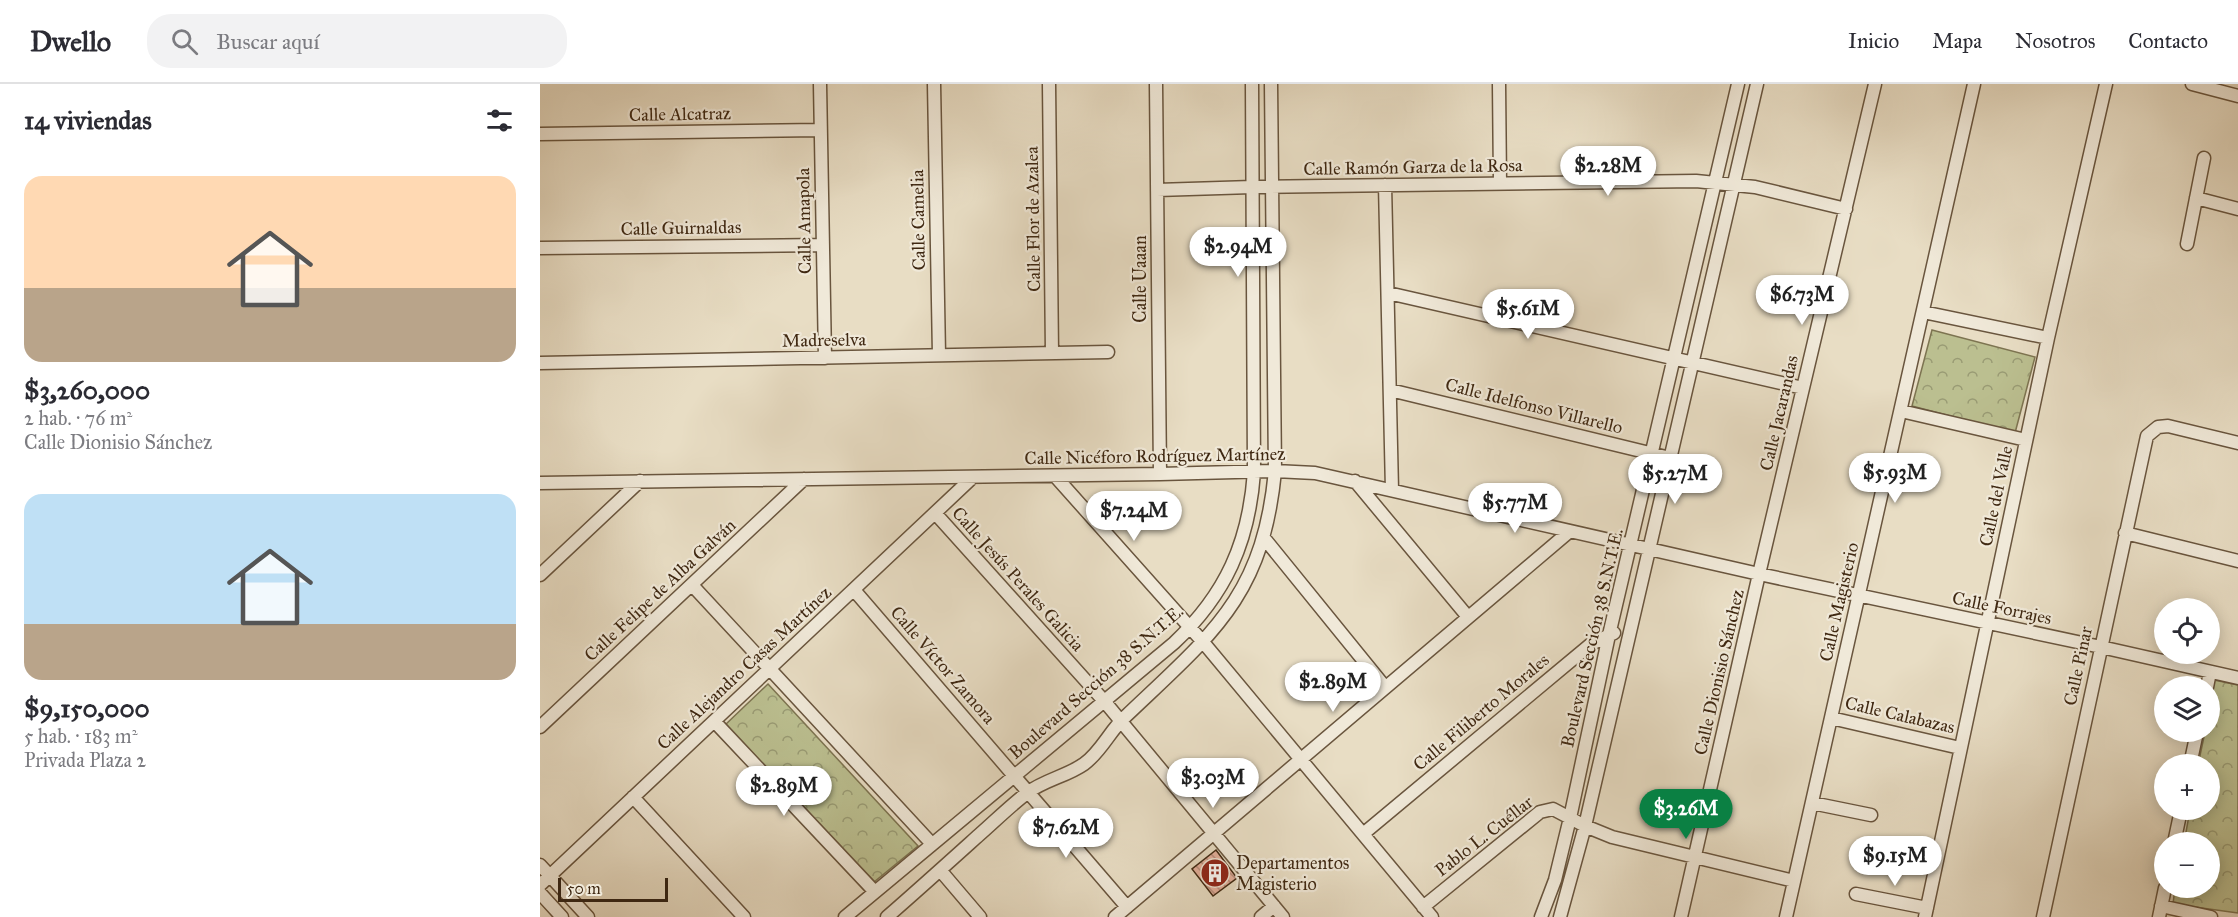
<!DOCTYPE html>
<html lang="es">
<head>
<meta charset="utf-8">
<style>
  :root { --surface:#fff; --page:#f2f2f3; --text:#2b2b33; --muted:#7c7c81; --line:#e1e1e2; --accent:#0b8043 }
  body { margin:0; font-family:"IM FELL Great Primer",serif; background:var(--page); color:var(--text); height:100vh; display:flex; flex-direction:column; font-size:22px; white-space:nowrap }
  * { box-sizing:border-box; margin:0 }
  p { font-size:20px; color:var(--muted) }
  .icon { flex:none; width:33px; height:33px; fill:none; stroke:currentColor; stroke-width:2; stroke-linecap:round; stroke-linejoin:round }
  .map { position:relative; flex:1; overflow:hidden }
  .panel { display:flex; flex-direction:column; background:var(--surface); width:540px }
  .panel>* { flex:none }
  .controls { position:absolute; left:1614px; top:514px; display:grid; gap:12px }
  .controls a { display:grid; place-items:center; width:66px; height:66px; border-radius:50%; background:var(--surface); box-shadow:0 3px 15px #0003; font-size:30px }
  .scale { position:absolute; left:18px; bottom:15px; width:110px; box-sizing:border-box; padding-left:6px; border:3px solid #3f2812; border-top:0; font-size:16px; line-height:21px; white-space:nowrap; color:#3f2812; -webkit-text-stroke:4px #f0e9d9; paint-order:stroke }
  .price { position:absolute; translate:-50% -51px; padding:0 14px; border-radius:21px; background:#fff; color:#222; font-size:20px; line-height:39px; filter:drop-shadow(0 2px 3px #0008) }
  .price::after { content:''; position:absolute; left:50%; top:36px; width:18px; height:14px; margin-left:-9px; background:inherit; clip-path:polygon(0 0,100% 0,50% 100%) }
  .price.on { background:var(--accent); color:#fff }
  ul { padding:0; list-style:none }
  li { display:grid; align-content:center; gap:12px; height:318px; padding:0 24px }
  li span { display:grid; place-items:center; height:186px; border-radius:18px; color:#555 }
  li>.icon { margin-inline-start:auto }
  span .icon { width:108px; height:108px; fill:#fffc; stroke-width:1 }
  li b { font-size:26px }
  h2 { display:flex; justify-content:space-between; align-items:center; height:72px; padding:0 24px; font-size:26px }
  header { display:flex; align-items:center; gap:36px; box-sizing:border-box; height:84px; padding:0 30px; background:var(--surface); border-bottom:2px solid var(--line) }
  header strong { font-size:28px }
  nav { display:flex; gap:33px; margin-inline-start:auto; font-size:21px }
  .search { width:420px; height:54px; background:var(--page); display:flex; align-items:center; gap:15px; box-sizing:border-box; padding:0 21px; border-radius:24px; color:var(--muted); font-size:22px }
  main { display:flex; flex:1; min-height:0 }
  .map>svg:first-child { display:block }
  .park { fill:url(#park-crowns); stroke:#7d7451; stroke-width:1.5 }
  .building { fill:url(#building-back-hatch); stroke:#3f2812; stroke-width:1.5 }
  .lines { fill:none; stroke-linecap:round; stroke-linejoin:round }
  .minor-casing { stroke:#69553e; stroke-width:15 }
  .minor { stroke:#f0e9d9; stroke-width:12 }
  .labels { text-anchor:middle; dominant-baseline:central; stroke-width:4.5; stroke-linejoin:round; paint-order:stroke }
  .street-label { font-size:18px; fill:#3f2812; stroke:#f0e9d9 }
  .poi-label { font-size:18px; fill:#3f2812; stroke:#f0e9d9; text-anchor:start }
</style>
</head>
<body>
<header>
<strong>Dwello</strong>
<div class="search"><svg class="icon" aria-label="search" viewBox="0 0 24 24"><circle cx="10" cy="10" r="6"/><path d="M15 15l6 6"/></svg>Buscar aquí</div>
<nav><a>Inicio</a><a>Mapa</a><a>Nosotros</a><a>Contacto</a></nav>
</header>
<main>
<section class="panel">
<h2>14 viviendas<svg class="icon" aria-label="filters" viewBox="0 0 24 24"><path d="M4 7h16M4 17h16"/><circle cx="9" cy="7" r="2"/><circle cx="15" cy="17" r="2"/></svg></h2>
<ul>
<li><span style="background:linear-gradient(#ffd9b3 60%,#b9a48a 0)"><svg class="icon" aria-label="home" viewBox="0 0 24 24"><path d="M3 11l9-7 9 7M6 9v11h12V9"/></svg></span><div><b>$3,260,000</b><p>2 hab. · 76 m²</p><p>Calle Dionisio Sánchez</p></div></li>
<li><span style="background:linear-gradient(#bfe0f5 70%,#b9a48a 0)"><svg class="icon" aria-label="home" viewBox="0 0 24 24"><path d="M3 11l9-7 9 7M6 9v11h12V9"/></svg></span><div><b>$9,150,000</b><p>5 hab. · 183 m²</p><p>Privada Plaza 2</p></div></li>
</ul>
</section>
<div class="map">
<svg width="1698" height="833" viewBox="0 0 1698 833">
  <defs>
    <pattern id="park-crowns" width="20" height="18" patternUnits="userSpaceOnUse" patternTransform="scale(1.5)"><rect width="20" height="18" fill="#bbbf90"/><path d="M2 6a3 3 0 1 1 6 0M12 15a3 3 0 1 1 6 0" fill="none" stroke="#999b74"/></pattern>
    <pattern id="building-back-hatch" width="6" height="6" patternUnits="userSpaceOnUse" patternTransform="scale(1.5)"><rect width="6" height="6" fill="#e5b19d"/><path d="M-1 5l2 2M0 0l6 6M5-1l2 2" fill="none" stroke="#bb907f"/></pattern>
  </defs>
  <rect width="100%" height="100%" fill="#e8ddc4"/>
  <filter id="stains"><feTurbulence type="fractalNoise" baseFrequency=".00333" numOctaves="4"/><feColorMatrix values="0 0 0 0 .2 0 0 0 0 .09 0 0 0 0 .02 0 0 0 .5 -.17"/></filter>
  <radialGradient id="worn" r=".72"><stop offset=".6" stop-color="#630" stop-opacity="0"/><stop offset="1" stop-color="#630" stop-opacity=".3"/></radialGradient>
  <path class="park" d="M1392,246L1495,273L1475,349L1372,322Z
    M1674,596L1698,601V829L1633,820L1635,804H1670V759H1644L1650,726H1670V681H1658L1665,648H1670V622Z
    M228,600L378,762L334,798L185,641Z"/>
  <path class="building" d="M676,766L697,794L673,812L652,785Z"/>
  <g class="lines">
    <g class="minor-casing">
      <path id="minor" d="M280,0L285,274
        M394,0L399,271
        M509,0L512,269
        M616,0L620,390
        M959,0L960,99
        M1652,0L1698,12
        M0,50L280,46
        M845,101L852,406
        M617,106L712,103L1156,97L1215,103L1306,125
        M1656,114L1698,125
        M1647,160L1664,74
        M0,164L283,161
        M848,209L1263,304
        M1383,228L1508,254
        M0,279L568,268
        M850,306L1130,374
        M1361,327L1486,356
        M515,392L663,558L892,833
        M815,397L928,533
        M0,399L620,390L735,387L775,389L1219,490L1561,563L1698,594
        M395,429L565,618L743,833
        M1585,449L1698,477
        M724,454L845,603
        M0,491L100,397
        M152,501L392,760
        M314,506L587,823
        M1667,603L1670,588
        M1291,634L1420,664
        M174,637L335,808
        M0,643L264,395
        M1650,681L1657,648
        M93,713L204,833
        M1272,719L1331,731
        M823,750L1051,560L1074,549
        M1634,759L1641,726
        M0,781L48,833
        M400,786L440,833
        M0,801L433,393
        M0,809L22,833
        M1316,810L1387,824
        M1621,822L1671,833
        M883,823L1000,728L1013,725L1045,742L1072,753L1254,797
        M305,833L634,559C686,510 709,458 714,388L712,0
        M347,833C378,806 409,778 439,751C455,737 470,722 487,709C504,696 527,692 544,680C562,667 570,646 586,632C672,550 723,513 735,387L731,0
        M575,833L1030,447
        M721,833L734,822
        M1001,833L1015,796L1030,734L1069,551L1198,0
        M1020,833L1045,742L1217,0
        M1141,833L1219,490L1335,0
        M1246,833L1434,0
        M1385,833L1508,254L1566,0
        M1503,833L1607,352L1618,343L1628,342L1698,359
        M1619,833L1625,804"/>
    </g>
    <use href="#minor" class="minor"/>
  </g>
  <defs>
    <g id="building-disc" transform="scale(1.5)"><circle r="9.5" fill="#8f2418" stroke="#f0e9d9"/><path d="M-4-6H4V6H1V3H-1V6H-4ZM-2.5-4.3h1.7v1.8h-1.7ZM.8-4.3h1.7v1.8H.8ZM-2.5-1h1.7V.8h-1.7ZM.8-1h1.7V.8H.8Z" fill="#fff"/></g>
  </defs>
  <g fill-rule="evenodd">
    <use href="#building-disc" x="675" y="789"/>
  </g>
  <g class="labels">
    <g class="street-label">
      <text transform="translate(140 30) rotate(-1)">Calle Alcatraz</text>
      <text transform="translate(873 83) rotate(-1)">Calle Ramón Garza de la Rosa</text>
      <text transform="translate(493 135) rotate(-91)">Calle Flor de Azalea</text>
      <text transform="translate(378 136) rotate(-91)">Calle Camelia</text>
      <text transform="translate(264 137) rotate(-91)">Calle Amapola</text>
      <text transform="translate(141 144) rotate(-1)">Calle Guirnaldas</text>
      <text transform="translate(600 195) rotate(-90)">Calle Uaaan</text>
      <text transform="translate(284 256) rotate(-1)">Madreselva</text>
      <text transform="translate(994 322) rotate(14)">Calle Idelfonso Villarello</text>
      <text transform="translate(1239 329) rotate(-77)">Calle Jacarandas</text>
      <text transform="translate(615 372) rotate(-1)">Calle Nicéforo Rodríguez Martínez</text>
      <text transform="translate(1456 412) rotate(-78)">Calle del Valle</text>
      <text transform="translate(478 495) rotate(48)">Calle Jesús Perales Galicia</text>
      <text transform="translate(120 506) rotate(-43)">Calle Felipe de Alba Galván</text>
      <text transform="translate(1299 518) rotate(-77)">Calle Magisterio</text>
      <text transform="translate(1462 524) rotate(12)">Calle Forrajes</text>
      <text transform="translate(1052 554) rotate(-77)">Boulevard Sección 38 S.N.T.E.</text>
      <text transform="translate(403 581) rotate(49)">Calle Víctor Zamora</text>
      <text transform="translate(1538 582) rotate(-78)">Calle Pinar</text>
      <text transform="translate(204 584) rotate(-43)">Calle Alejandro Casas Martínez</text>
      <text transform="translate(1179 588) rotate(-77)">Calle Dionisio Sánchez</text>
      <text transform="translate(556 598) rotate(-41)">Boulevard Sección 38 S.N.T.E.</text>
      <text transform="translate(941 628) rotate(-40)">Calle Filiberto Morales</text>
      <text transform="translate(1360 631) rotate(13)">Calle Calabazas</text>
      <text transform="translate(944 752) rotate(-38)">Pablo L. Cuéllar</text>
    </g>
    <g class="poi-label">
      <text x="696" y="779">Departamentos<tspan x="696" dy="21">Magisterio</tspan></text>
    </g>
  </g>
  <rect width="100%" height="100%" filter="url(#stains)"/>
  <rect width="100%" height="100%" fill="url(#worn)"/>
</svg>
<div class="controls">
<a><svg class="icon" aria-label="locate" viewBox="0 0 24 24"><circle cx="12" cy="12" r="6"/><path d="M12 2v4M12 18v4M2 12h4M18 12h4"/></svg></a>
<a><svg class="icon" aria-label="layers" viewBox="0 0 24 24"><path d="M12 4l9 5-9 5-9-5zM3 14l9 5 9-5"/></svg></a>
<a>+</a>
<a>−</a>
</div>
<div class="scale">50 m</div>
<b class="price" style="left:1068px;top:113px">$2.28M</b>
<b class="price" style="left:698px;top:194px">$2.94M</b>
<b class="price" style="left:1262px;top:242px">$6.73M</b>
<b class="price" style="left:988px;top:256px">$5.61M</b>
<b class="price" style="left:1355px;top:420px">$5.93M</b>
<b class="price" style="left:1135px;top:421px">$5.27M</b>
<b class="price" style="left:975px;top:450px">$5.77M</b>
<b class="price" style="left:594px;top:458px">$7.24M</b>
<b class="price" style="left:793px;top:629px">$2.89M</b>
<b class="price" style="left:673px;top:725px">$3.03M</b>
<b class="price" style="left:244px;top:733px">$2.89M</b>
<b class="price on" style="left:1146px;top:756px">$3.26M</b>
<b class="price" style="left:526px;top:775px">$7.62M</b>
<b class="price" style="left:1355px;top:803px">$9.15M</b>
</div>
</main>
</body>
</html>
